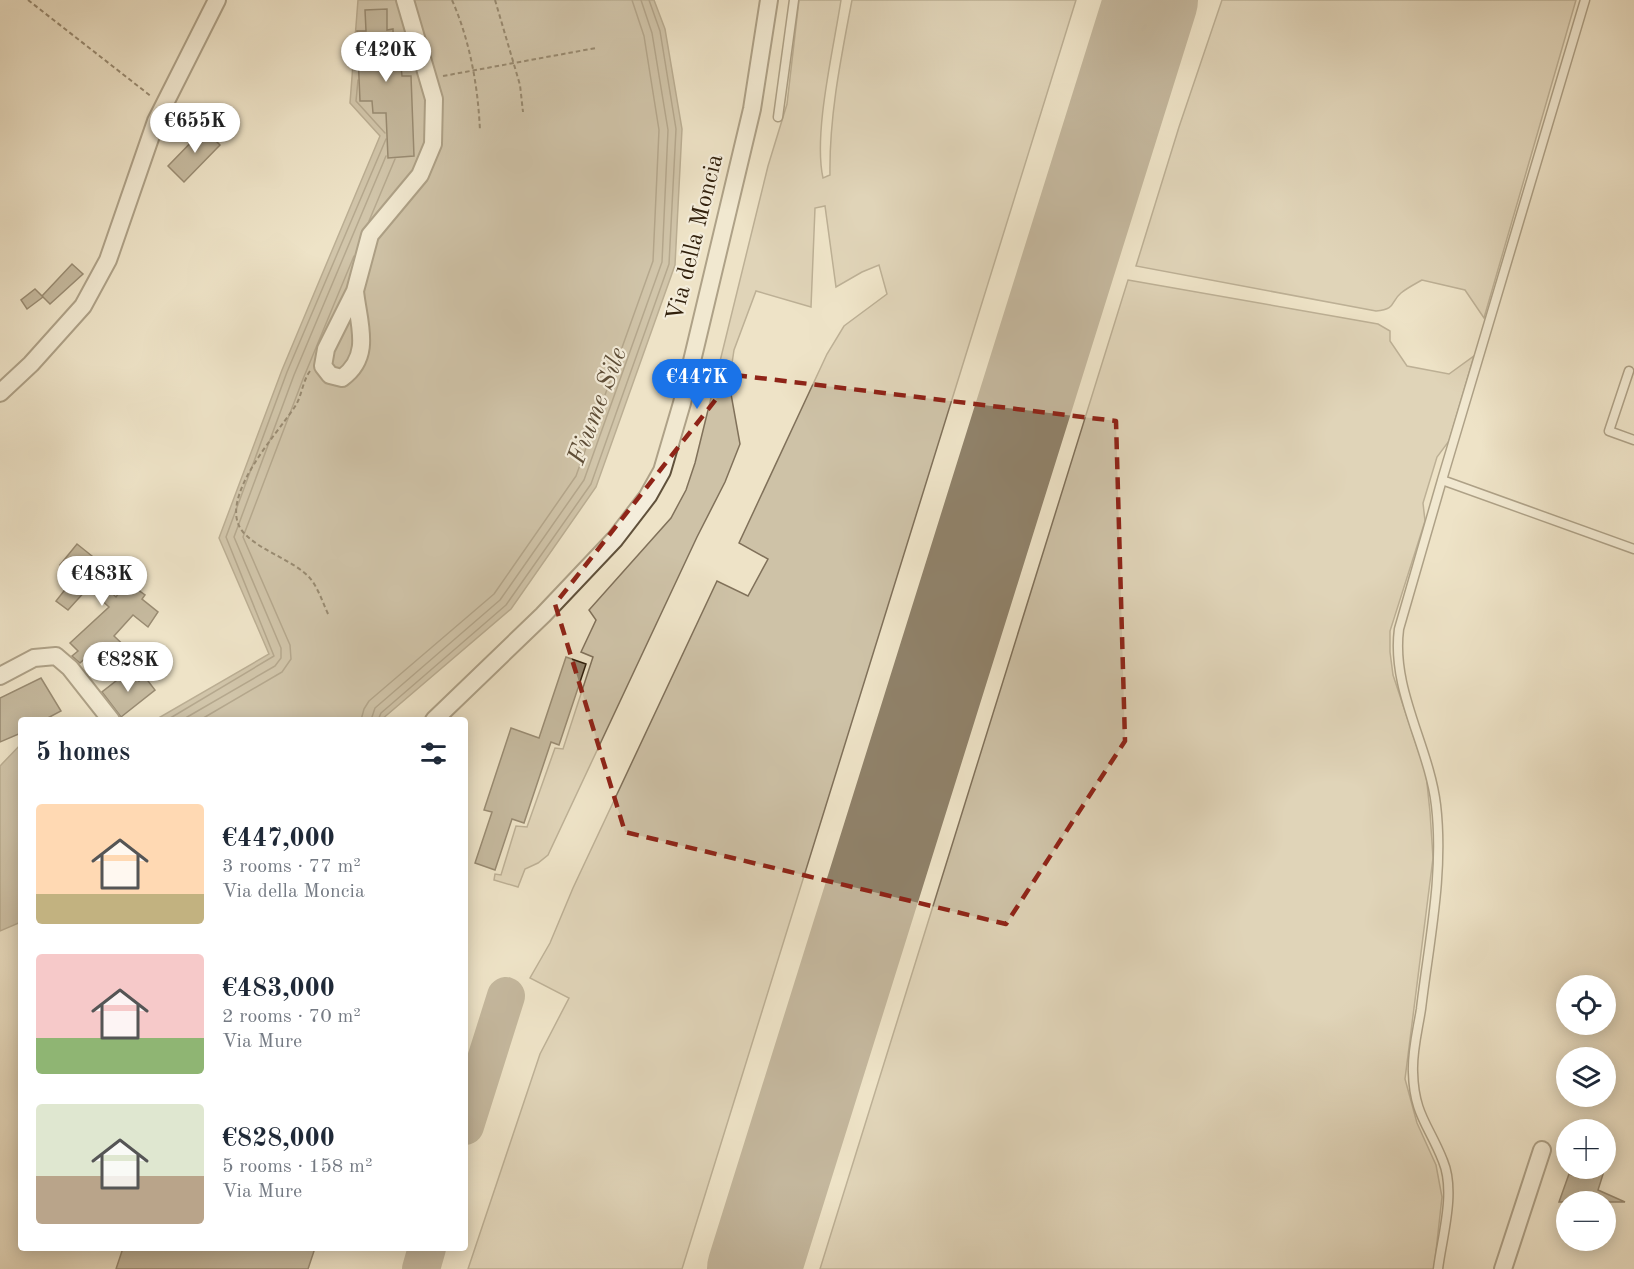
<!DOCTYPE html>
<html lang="en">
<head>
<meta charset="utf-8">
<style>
  :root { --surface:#fff; --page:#f2f2f3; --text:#1f2937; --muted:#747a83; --accent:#1a73e8 }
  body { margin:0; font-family:"Old Standard TT",serif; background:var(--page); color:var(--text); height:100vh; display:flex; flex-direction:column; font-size:22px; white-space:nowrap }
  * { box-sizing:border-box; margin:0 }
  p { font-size:20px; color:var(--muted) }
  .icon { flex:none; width:33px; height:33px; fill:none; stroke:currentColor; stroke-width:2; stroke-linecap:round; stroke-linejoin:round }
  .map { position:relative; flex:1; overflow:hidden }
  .details { position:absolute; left:18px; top:717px; width:450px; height:534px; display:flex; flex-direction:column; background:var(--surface); border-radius:6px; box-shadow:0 3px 15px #0003 }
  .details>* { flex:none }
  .tools { position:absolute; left:1556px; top:975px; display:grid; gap:12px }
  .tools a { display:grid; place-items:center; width:60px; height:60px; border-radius:50%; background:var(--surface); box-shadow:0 3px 15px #0003; font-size:30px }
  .price { position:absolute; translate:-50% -51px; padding:0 14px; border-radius:21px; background:#fff; color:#222; font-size:20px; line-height:39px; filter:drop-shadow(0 2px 3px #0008) }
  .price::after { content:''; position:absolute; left:50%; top:36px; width:18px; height:14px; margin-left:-9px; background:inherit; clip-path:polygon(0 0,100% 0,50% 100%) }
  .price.on { background:var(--accent); color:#fff }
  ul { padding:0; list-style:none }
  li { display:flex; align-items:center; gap:18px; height:150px; padding:0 18px }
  li span { display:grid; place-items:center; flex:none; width:168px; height:120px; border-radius:6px; color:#555 }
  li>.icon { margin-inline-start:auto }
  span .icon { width:72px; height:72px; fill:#fffc; stroke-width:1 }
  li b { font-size:26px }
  h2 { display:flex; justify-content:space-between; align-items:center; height:72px; padding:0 18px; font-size:26px }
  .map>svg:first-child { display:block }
  .green { fill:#cec2a7; stroke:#80715a; stroke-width:1.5 }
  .water { fill:#aea187; stroke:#7c6d56; stroke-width:1.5 }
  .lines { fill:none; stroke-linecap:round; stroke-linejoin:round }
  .shore { stroke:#70604a; stroke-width:1.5 }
  .taxiway { stroke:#90826a; stroke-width:38 }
  .runway { stroke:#90826a; stroke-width:94 }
  .building { fill:#93856d; stroke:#31200c; stroke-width:1.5 }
  .service-casing { stroke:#60513b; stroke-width:11 }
  .minor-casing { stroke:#60513b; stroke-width:20 }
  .path { stroke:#31200c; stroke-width:2; stroke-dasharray:4.5 3; stroke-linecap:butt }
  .service { stroke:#f4eddb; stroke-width:8 }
  .minor { stroke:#f4eddb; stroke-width:16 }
  .marked { fill:none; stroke:#8f2418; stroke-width:4.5; stroke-dasharray:12 8; stroke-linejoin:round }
  .labels { text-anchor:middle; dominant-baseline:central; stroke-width:4.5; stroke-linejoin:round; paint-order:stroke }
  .street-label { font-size:24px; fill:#31200c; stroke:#f4eddb }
  .water-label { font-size:26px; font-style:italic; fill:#5d4d37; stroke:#f4eddb }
</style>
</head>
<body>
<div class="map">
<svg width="1634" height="1269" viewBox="0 0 1634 1269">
  <rect width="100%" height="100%" fill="#eee3c7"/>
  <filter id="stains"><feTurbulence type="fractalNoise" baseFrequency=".00333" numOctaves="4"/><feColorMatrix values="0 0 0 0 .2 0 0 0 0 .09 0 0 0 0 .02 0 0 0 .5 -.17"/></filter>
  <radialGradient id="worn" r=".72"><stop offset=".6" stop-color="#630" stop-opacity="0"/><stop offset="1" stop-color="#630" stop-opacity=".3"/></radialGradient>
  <path class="green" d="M799,0H841C834,47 813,133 823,178L830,175C829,116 841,58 852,0H1076L682,1269H468L540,1054L569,998L530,978L550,943L573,888L717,581L748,596L768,559L739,543L827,354L844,326L887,294L879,265L862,272L836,287L825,206L815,208L811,307L756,291L734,350L729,383L740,444L725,482L697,537L548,855L538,863L525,869L518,887L494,880L495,874L501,875L516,826L527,827L555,748L563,749L593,657L581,652L596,620L589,610L671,518L686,490L695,463L768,166L787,104Z
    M1222,0H1576L1484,318L1465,290L1422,280C1415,284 1407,288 1401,293C1390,302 1397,309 1376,311L1136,266L1179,127Z
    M1128,280L1378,324L1390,331V341L1407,366L1449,374L1474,356L1449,441L1437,457L1423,503L1425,521L1390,631V652L1393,675L1426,774L1430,812L1433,858L1405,1079L1417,1123L1436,1165L1442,1197L1434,1269H820Z"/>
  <path class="water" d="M358,0H654L665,29L682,129L675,265L596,487L511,609L381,720H155L269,654L219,538L282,370L380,136L350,103Z
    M21,744V922L0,931V766Z"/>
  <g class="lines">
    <path class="shore" d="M358,80L356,101L385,133
      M369,221L395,159
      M167,720L274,656L226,537L287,372L386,139
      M182,720L275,666L281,658V648L234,537L294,375L386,156
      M200,720L282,672L291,659L290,645L243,537L303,379L354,256
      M361,720L364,709L369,701L494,594L576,476L653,261L659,130L644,36L632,0
      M371,720L375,708L500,600L584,480L662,262L668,130L652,33L641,0
      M378,720L381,713L506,605L591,484L669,264L676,129L660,31L649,0"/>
    <path class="taxiway" d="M465,1126L506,996
      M421,1269L427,1248"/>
    <path class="runway" d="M754,1269L1151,0"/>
  </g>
  <path class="building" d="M387,9V30L393,29L394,66H401L402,76H411L414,156L388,158L386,113H373L372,101H360L357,31H366L365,10Z
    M211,125L219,134L214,139L220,145L184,182L168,166L204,129L206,130Z
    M72,264L83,274L50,304L42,296Z
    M35,289L43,297L27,309L21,300Z
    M77,544L102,564L92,575L116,597L127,582L145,595L142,599L158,612L148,627L133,615L114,636L132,653L122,663L101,644L80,663L72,656L78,651L70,643L109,607L88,588L68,610L56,601L75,577L60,565Z
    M566,657L586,664L559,745L551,742L524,823L512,819L495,870L475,863L492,812L484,810L511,728L539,738Z
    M130,670L139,681L145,677L155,690L121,717L102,692Z
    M41,678L61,711L44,720H21V733L0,742V698Z
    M1574,1168H1605L1598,1190L1625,1202H1559L1569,1174L1572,1175Z
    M123,1248H315L308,1269H116Z"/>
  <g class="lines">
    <g class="service-casing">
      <path id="service" d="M1585,0L1442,480L1634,549
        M778,117L794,0
        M1629,371L1609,431L1634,440
        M1438,1269C1442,1237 1456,1192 1443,1161C1429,1125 1414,1115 1413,1072C1412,1051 1418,1029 1421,1009C1429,942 1444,873 1436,805C1429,746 1391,690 1399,629L1442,480"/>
    </g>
    <g class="minor-casing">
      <path id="minor" d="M355,291C358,322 373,356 342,378L330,375L323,366L326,349L355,291L370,235L420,175L433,144L434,99L405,0
        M0,393L31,364L83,306L108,260L156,121L217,0
        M0,676L34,658L56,656L70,668L111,720
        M434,720L543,615L615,539L648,496L662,471L682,403L752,109L769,0
        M1503,1269L1542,1150"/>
    </g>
    <path class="path" d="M28,0L152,97
      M452,0C470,41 478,86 480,131
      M495,0L520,85L523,112
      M443,76L596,48
      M310,371C302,382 302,397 294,408C276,435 216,500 243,532C260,551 289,558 308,576C318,586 323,604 329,616"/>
    <use href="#service" class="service"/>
    <use href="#minor" class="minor"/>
  </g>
  <path d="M0 0H1634V1269H0ZM735,375L1116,421L1125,741L1006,924L625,832L555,604Z" fill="#eee3c7" fill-opacity=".55" fill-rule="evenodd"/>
  <path class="marked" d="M735,375L1116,421L1125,741L1006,924L625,832L555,604Z"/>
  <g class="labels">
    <g class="street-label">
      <text transform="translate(696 238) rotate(-76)">Via della Moncia</text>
    </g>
    <g class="water-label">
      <text transform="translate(598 406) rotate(-69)">Fiume Sile</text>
    </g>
  </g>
  <rect width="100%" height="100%" filter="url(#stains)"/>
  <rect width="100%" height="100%" fill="url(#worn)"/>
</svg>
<div class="tools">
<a><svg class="icon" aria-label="locate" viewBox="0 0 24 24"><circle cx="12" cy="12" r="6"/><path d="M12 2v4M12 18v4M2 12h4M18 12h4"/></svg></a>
<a><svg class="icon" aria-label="layers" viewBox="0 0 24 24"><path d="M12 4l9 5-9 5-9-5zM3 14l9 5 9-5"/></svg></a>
<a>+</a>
<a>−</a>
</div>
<b class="price" style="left:386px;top:83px">€420K</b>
<b class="price" style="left:195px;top:154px">€655K</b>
<b class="price on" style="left:697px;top:410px">€447K</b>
<b class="price" style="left:102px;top:607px">€483K</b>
<b class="price" style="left:128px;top:693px">€828K</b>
<section class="details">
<h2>5 homes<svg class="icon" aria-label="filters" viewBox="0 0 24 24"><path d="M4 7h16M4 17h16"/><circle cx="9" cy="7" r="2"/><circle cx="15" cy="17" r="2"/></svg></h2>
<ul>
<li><span style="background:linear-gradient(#ffd9b3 75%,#c2b280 0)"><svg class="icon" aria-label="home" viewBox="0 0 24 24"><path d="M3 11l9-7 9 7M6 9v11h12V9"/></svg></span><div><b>€447,000</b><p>3 rooms · 77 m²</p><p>Via della Moncia</p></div></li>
<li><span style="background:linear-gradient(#f6c9c9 70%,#8fb573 0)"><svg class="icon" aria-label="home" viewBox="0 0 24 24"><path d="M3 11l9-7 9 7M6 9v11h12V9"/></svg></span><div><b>€483,000</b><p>2 rooms · 70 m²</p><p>Via Mure</p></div></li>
<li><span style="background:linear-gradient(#dfe7d0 60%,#b9a48a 0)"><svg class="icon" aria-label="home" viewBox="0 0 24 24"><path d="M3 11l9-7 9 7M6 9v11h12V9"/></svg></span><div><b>€828,000</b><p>5 rooms · 158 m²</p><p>Via Mure</p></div></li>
</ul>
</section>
</div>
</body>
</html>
